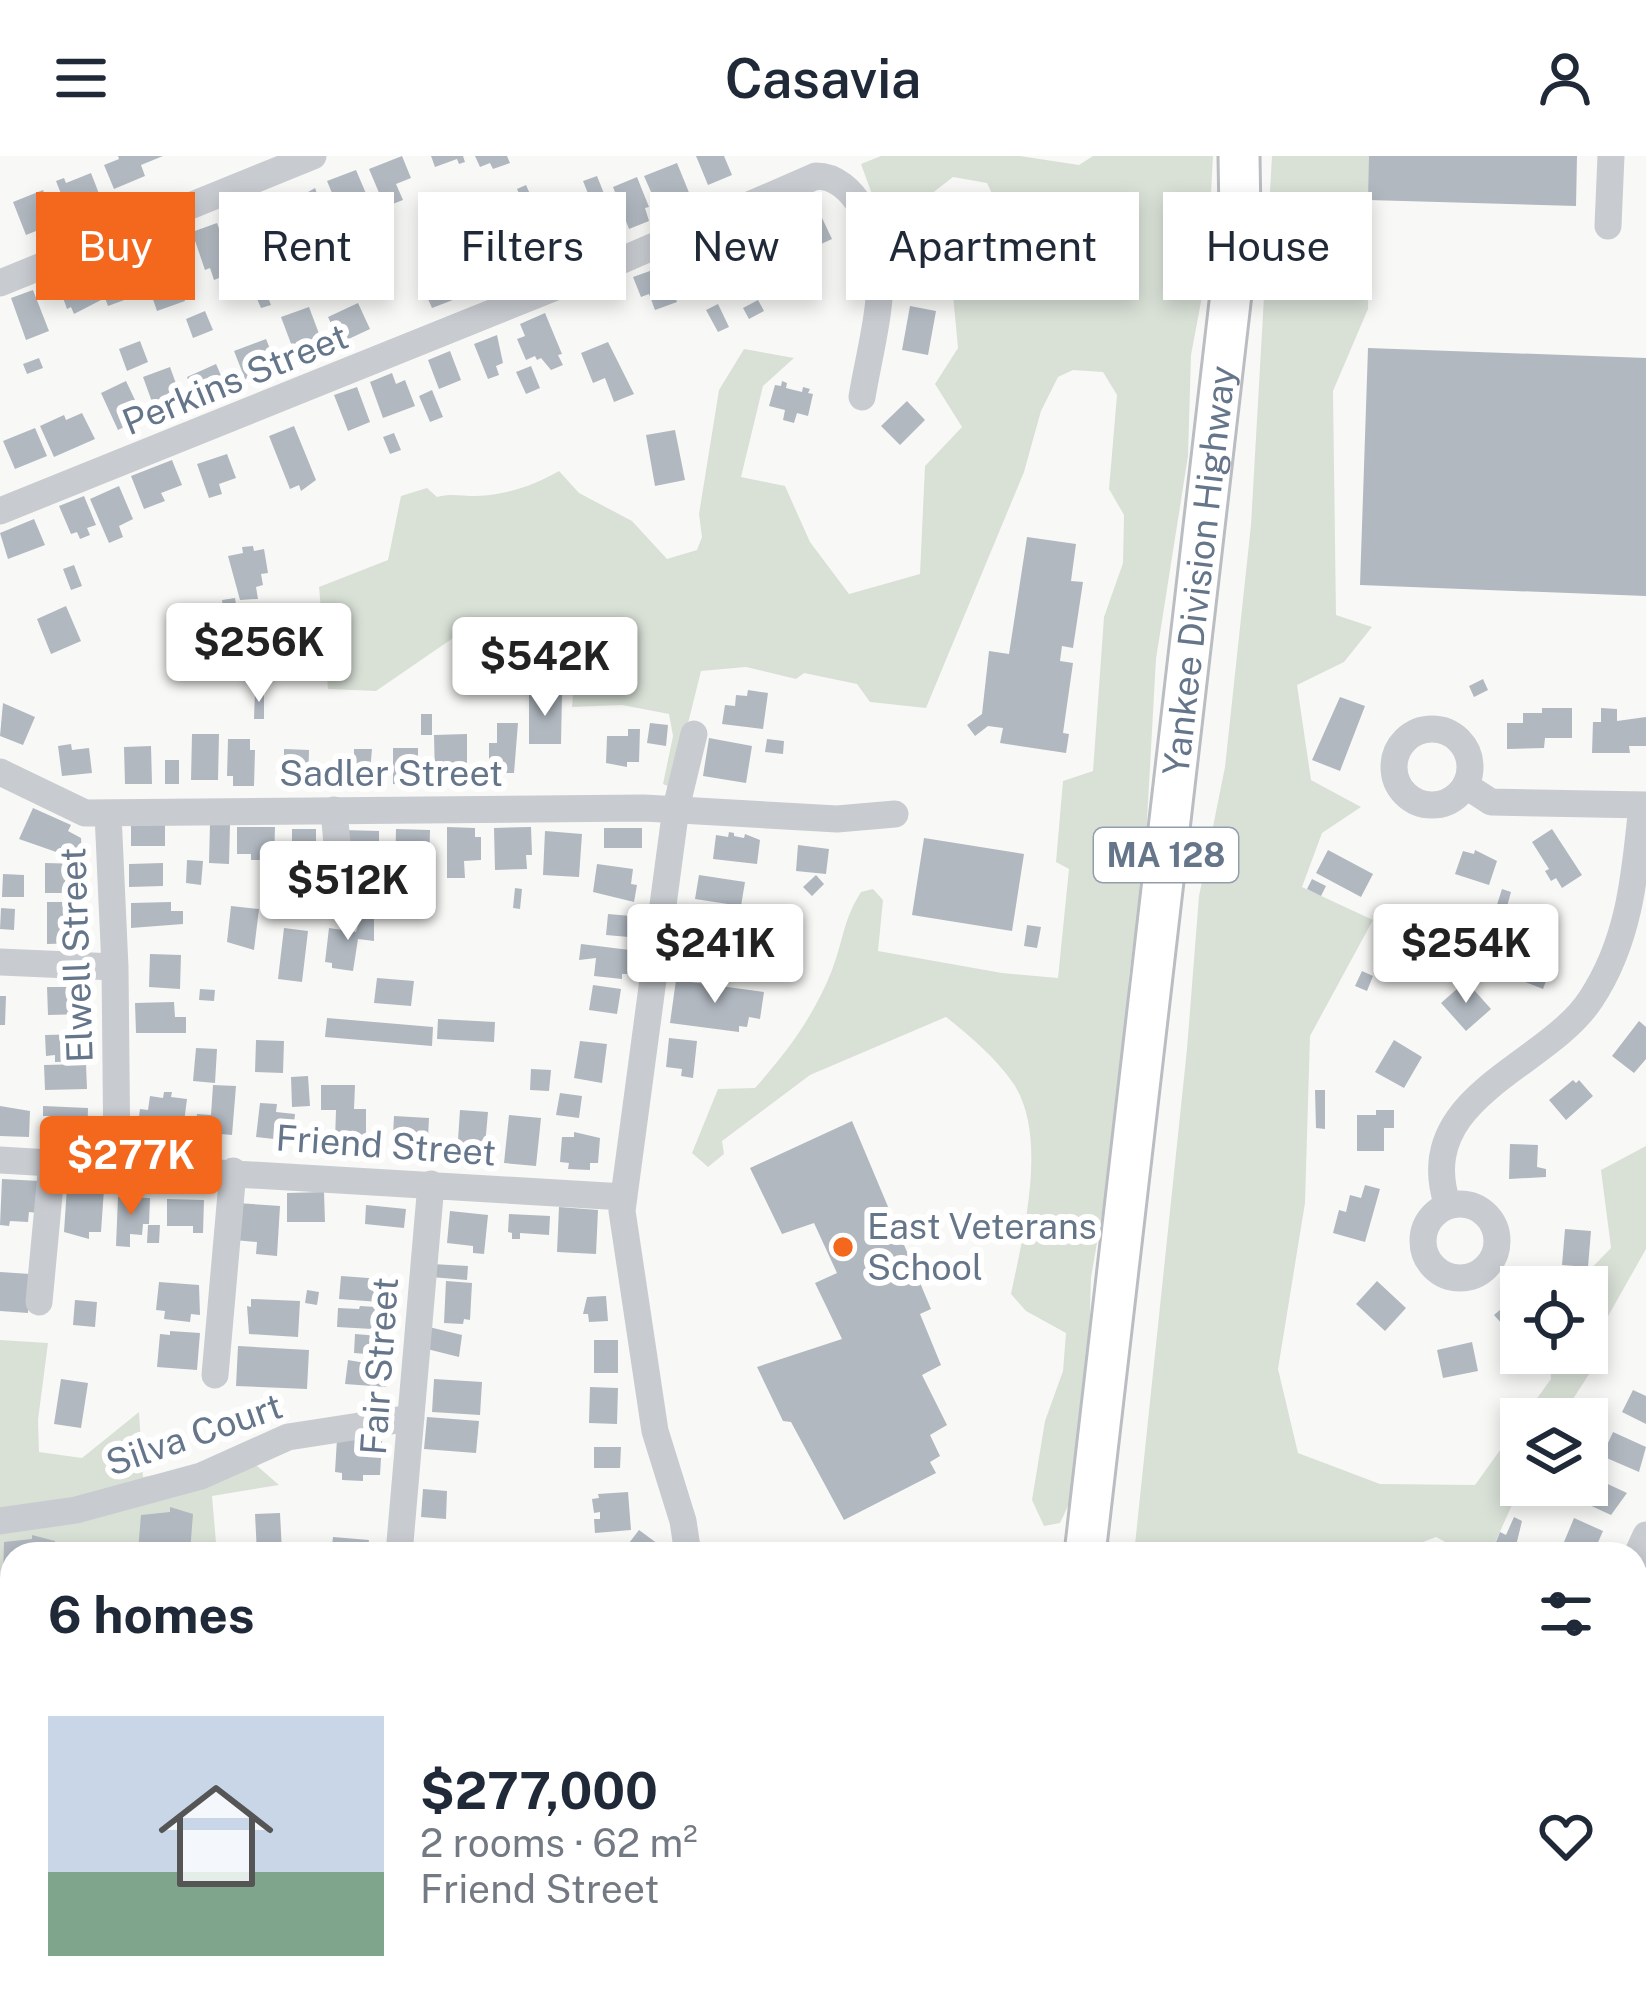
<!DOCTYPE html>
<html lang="en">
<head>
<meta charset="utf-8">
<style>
  :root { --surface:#fff; --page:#f2f2f3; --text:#1f2937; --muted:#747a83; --line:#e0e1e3; --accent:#f3681c }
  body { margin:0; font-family:"Public Sans",sans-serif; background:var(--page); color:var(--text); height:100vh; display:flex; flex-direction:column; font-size:45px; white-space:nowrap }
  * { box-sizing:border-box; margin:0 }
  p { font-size:39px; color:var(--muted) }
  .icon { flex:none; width:66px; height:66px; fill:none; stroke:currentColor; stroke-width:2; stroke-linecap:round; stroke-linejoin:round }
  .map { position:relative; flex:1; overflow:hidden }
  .side { position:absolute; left:0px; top:1386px; width:1647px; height:468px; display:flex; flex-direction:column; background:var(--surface); border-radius:36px 36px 0 0; box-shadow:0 6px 18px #0003 }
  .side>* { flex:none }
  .hud { position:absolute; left:36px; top:36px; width:1575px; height:108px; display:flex; gap:24px }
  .tools { position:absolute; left:1500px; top:1110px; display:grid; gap:24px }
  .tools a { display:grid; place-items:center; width:108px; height:108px; border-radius:0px; background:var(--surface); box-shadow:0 6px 18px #0003; font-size:60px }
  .price { position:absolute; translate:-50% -102px; padding:0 27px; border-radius:12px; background:#fff; color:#222; font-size:39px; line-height:78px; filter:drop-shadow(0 3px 6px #0008) }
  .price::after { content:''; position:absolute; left:50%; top:72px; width:36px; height:27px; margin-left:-18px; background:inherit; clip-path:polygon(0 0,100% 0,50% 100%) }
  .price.on { background:var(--accent); color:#fff }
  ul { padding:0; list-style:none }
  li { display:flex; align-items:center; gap:36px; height:300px; padding:0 48px }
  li+li { border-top:3px solid var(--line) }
  li span { display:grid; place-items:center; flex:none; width:336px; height:240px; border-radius:0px; color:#555 }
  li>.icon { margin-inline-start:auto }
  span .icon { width:144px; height:144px; fill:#fffc; stroke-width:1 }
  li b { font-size:51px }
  h2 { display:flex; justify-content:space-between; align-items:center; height:144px; padding:0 48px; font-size:51px }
  .tag { padding:0 42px; border-radius:0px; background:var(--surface); box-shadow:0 6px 18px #0003; font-size:42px; line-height:108px }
  .tag.on { background:var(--accent); color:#fff }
  header { display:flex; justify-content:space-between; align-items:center; height:156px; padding:0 48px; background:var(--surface); font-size:54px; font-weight:600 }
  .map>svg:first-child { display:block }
  .green { fill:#d9e1d7 }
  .building { fill:#b1b8c0 }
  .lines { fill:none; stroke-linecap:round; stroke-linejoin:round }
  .major-casing { stroke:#bbbec3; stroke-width:39 }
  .highway-casing { stroke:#babdc1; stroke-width:45 }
  .minor { stroke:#c8cbd0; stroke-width:27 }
  .major { stroke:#fff; stroke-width:33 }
  .highway { stroke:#fff; stroke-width:39 }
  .poi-dot { fill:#f3681c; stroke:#fff; stroke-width:4.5 }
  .labels { text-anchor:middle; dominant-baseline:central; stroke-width:12; stroke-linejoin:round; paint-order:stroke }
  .shield { fill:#fff; stroke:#939ead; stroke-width:3 }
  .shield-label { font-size:33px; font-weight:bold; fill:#65758a }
  .street-label { font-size:36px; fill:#65758a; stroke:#fff }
  .poi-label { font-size:36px; fill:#65758a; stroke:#fff; text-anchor:start }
</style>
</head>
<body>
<header><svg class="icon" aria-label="menu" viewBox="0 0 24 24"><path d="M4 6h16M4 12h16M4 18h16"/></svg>Casavia<svg class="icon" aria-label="person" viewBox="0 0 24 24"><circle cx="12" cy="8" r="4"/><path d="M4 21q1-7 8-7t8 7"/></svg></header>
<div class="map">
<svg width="1646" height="1854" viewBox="0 0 1646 1854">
  <rect width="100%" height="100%" fill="#f8f9f6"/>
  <path class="green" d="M881,0H1020L1079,9L1093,0H1213L1207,114L1191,199L1188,300L1156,503L1145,701L1129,820L1122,940L1091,1122L1088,1223L1069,1348L1060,1367L1044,1370L1032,1344L1045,1265L1063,1215L1066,1177L1026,1155L1011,1138C1023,1079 1049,980 1013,927C995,901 970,880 946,861L810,919L722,985L724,998L708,1011L692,997L718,933L755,932C787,896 814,860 832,814C843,786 843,764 861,736L873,733L883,744L878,795L1002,817L1058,822L1069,713L1056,706L1063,625L1093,615L1104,461L1123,407L1124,359L1109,333L1117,239L1103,216L1073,214L1058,221L1041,255L1024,316L926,552L870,546L857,528L804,517L796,523L746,511L701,515L672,632L663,628L673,580L669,558L622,549L572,551L575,512L567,502L505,467L456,480L376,535L328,533L319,431L388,404L401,340L427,332L437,341C451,337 461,340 476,340C507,339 532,330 559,315L579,337L632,365L667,403L697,394L702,381L699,358L719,234L744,193L794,202L763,230L741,321L785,330L810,386L849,438L920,418L925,310L962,271L935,228L958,192L952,128L989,118L1012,80L987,27L953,21L885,74L861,8Z
    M1272,0H1370L1368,153L1333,235L1336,459L1372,471L1344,506L1297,529L1311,624L1361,651L1322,677L1302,731L1373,764L1310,880L1305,1047L1278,1213L1298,1297L1380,1328L1475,1329L1521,1265V1329L1490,1398H1468L1436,1381L1413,1390L1417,1398H1134L1187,893L1199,740L1225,611L1251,369Z
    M1646,990V1093L1607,1162L1597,1206L1560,1263H1522L1551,1223L1550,1197H1587V1131H1573L1611,1092L1601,1014Z
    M0,1184L48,1187L38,1264L39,1296L82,1302L139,1256L143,1321L248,1302L279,1329L212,1340L217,1398H12V1515L0,1529Z
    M329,1842L402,1846V1842H459V1850L525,1854H329Z
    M533,1842H728L730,1845L724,1854H532Z"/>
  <path class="building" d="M118,0H163L141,9L145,20L114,33L104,9L119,3Z
    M402,0L411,22L396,28L403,44L385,51L369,13Z
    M431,0H463L465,6L459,8L457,3L435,11Z
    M475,0H507L510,7L493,13L490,7L480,11Z
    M696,0H724L732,19L708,29Z
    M1369,0H1577L1576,50L1368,44Z
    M677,7L690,39L658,52L644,20Z
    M356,14L373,54L344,66L327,25Z
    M91,17L103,48L92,52L94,56L82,57L83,61L72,66L56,25L64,22L66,27Z
    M597,20L605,40L591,45L583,25Z
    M637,21L649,51L645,52L649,65L629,73L613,31Z
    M526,29L535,49L526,53L517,33Z
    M315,32L328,67L290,81L276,42L288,37L291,46Z
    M43,34L56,67L26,79L13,46Z
    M814,45L832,83L808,94L790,56Z
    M586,50L597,78L569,89L558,61Z
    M217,67L231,105L227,106L231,117L214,124L210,112L205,114L192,76Z
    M269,67L280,95L251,107L239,79Z
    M934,71L944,111L916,118L906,78Z
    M537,77L547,101L527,109L516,85Z
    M739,84L749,107L742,110L747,121L726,130L712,96Z
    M380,88L389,105L369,115L360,98Z
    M174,98L177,104L180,103L189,127L180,130L185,145L157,155L144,117L161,111L159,104Z
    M664,110L677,146L655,154L649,138L641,141L633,121Z
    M129,115L138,139L108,150L105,142L74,158L71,151L67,153L57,125L80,116L82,123L98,117L101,125Z
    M449,121L458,142L432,152L423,132Z
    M33,134L49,175L26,184L11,142Z
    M265,134L271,149L261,152L255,138Z
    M758,144L764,155L749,163L743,152Z
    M358,147L370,173L340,187L328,161Z
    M718,148L729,171L718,176L706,154Z
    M910,150L936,155L928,199L902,194Z
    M309,151L324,191L296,201L281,161Z
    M205,155L213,174L193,182L186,163Z
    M545,157L562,198L558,199L563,209L551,214L541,202L537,204L535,200L526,204L517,183L525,180L520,168Z
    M497,179L503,207L496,210L499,219L488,223L474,188Z
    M266,183L277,210L245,223L234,195Z
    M140,185L148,206L127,215L119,193Z
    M608,186L634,238L614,246L605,222L593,227L581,197Z
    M1368,192L1646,202V440L1360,429Z
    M450,195L461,224L439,233L428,204Z
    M39,202L43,212L27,218L23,208Z
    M216,208L227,233L223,235L225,239L209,246L207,241L197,245L187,221Z
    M531,210L540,232L526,238L516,216Z
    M170,211L187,258L160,268L143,221Z
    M392,217L396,228L405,224L415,250L383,262L370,226Z
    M126,225L144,263L138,265L141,271L133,274L130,268L118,274L101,237Z
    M782,225L787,227L786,232L802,236L803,231L810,233L808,237L813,238L808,260L797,257L794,267L783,264L785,254L769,250L775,229L781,230Z
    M357,231L370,266L348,275L334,239Z
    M432,234L443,261L430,266L419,240Z
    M907,245L925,264L900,289L881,270Z
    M82,257L95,283L54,301L40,270L64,259L66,264Z
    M294,270L316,324L301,335L299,329L290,333L269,280Z
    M35,272L47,300L15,313L3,285Z
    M675,274L685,324L655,330L646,279Z
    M394,277L401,294L390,298L383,281Z
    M227,298L236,322L219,328L222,338L209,342L197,308Z
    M172,304L182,329L161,337L165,345L144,353L131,320Z
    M119,330L133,363L119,370L123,381L109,387L90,343Z
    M84,340L96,369L87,372L90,379L80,383L77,376L71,378L59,350Z
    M34,363L45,389L8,403L0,377Z
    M1027,381L1076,388L1071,425L1083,426L1073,492L1062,490L1060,505L1073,507L1063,577L1069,578L1066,597L1000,587L1003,572L988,570L975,580L967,569L982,558L989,495L1009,498Z
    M253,390L254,395L264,393L268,417L261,418L263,429L256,431L258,443L240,444L228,400L243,397L242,391Z
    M74,409L82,430L71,434L63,413Z
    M235,442L237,454L224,457L222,444Z
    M66,450L81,485L51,498L37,463Z
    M279,492H311V522H280Z
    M476,497L516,499L515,528L476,527Z
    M1483,523L1488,534L1474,541L1469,530Z
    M255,534L264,535V563H254Z
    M748,534L768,537L763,573L722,568L725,549L735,550L736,539L747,540Z
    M529,537L562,538L561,588H529Z
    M1340,541L1365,550L1340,615L1312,604Z
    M3,547L35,561L23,589L0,580Z
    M1542,552H1572V582H1545L1544,592L1507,593V567H1523V557H1542Z
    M1601,552L1617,553V565L1646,561V590H1629L1630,597H1592L1593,566H1601Z
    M421,558H432V579H421Z
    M497,567H518L514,617H491L489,612V587H497Z
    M650,567L668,569L666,590L647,587Z
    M628,573H640L639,606H627V611L606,607L607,580H628Z
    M192,578H219L218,624H191Z
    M467,578V621L464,620V626H439L435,621L434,579Z
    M709,582L752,590L746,627L703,620Z
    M228,583H250V594H255L254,630H233V620H227Z
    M767,583L784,585L783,598L765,596Z
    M71,588L72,594L89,592L92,617L62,620L58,590Z
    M151,590L152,628H125L124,591Z
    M393,592H418V629L393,628Z
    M284,593L309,594L308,630L284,629Z
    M354,593H372L369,628L334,629V605L354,604Z
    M165,604H179V628H165Z
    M33,652L71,669L68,675L81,682L82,705L19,683Z
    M165,667V690H131V668Z
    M210,668L230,669L229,708L209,707Z
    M237,671H275L274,704H251V698H237Z
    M447,671L475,672V681H481V704L464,705L465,722H447Z
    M531,671L532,699H526L527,713L495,714L494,672Z
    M604,672H642V692H604Z
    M292,673H316V717H292Z
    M396,673L430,674L429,718L395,717Z
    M1552,673L1582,719L1562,732L1556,722L1551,725L1545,715L1549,713L1532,686Z
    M343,674L379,675V700L343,699Z
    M545,675L582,678L579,721L543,719Z
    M729,676L734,677V680L744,682L745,678L760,684L757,708L713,703L716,679L728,681Z
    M924,682L1024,698L1012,775L912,759Z
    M798,689L829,693L826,718L796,715Z
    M1328,694L1373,718L1361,741L1316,717Z
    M1475,694L1497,705L1489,729L1455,718L1463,695L1474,698Z
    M187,704L203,705L201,729L186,727Z
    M45,707L81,708L80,737H45Z
    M163,707V730L129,731V708Z
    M597,708L633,713L631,728L637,729L634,746L593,736Z
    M3,718L24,719V741H2Z
    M699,719L745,726L741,750L695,743Z
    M816,719L824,728L812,740L803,731Z
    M1312,723L1326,730L1321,740L1307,733Z
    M515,732L522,733L520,753L513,752Z
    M1502,733L1511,736L1505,758L1495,755Z
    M380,739L404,742L401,763L377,761Z
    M47,746H79L80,787L47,788Z
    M171,746V755H183V768L131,772V747Z
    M231,750L259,753L254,794L227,786Z
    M1,752L15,753L14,774L0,773Z
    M362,757L374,758V785L358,783L353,815L332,812V807L325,806L329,772L356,776Z
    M608,758L631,760L629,781L606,779Z
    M1027,769L1041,771L1037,792L1024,790Z
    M284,772L308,775L302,826L278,823Z
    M1510,780L1556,798L1543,833L1510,820L1518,802L1504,796Z
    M581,788L630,794L627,818H622V823L594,820L596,802L579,804Z
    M1462,797L1478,803L1473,813L1458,807Z
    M150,798L181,799L180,833L149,831Z
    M1362,815L1373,820L1367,835L1355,830Z
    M377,822L414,825L411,850L374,847Z
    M676,824L764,836L760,863L749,861L747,871L739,870V876L670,867Z
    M1466,825L1491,853L1466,875L1441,847Z
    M593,829L621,833L617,858L589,854Z
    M47,831H84L85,858L48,859Z
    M200,833L215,834L214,845L199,844Z
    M0,840H6L5,869H0Z
    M174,846L175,861H186V877H136L135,847Z
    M327,862L433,871L432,890L325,881Z
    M438,863L495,866L494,886L437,883Z
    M1639,865L1646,871V903L1634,917L1612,900Z
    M86,878L87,905L55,906V899L46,900L45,879Z
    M669,882L697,885L693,922L681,920L682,913L666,911Z
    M256,884L284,885L283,917L255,916Z
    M1394,884L1422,901L1404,932L1375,916Z
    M580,885L607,888L602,927L574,922Z
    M196,892L217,893L215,927L193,925Z
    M86,908L87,933L45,934L44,909Z
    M531,913L551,914L549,935L530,934Z
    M308,920L310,950L292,951L291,921Z
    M1573,924L1576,927L1579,924L1593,940L1566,964L1549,944Z
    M213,929L236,930L232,979L220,978L219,985L208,984V977L195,976L197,958L211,959Z
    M321,929H355L354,953H366V985H335L336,954H321Z
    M1315,934H1325V973L1316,972Z
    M164,936H172L171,941L187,943L183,974L164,971V976L138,969L140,953L148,954L150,940L163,942Z
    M560,937L582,940L579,962L556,959Z
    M260,947L277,948L276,956L295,958L292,985L256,981Z
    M0,950L30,955L29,981L0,980Z
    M43,950L88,952L87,987L52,985L53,960H43Z
    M460,954L488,956L484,1001L457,999Z
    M1376,954H1394V972H1384V995H1357V959H1376Z
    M509,959L541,962L536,1010L504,1007Z
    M394,960L429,962L427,1001L392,999Z
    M852,965L931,1153L920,1158L941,1209L922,1219L947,1269L930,1279L940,1300L930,1306L936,1317L844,1364L791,1266L783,1265L757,1211L842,1183L815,1127L837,1117L814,1067L782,1078L750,1012Z
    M574,976L600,982L598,1007H590V1014L568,1013L569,1007L560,1006L562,981H574Z
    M1510,988L1538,989L1537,1011L1546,1013V1021L1509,1023Z
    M2,1023L40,1025L38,1057L29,1056L28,1066L10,1065L9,1070L0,1069Z
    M1365,1029L1380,1033L1365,1086L1333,1077L1339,1054L1346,1056L1350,1039L1361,1042Z
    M67,1031L104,1033L101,1076H89V1083L64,1076Z
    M324,1036L325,1066H287V1037Z
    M118,1041L150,1042L149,1068H143L142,1079L130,1078V1091L116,1090Z
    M167,1043L204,1044L203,1077H193V1070H167Z
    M237,1047L280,1050L277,1100L256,1098L257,1086L234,1084Z
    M366,1049L406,1053L404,1072L365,1068Z
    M559,1051L598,1054L596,1098L557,1096Z
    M450,1055L488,1059L484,1098L473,1097V1090L447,1087Z
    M509,1058L550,1060L549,1079L520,1077V1083H512V1077L508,1076Z
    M148,1069H160L159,1087H147Z
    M1565,1073L1591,1075L1588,1111L1562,1109Z
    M432,1108L468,1110L467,1124L431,1121Z
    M0,1116L30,1118L28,1157L0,1155Z
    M341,1120L395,1124L393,1147L339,1143Z
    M446,1125L472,1127L470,1164L464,1163L463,1168L444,1167Z
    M1377,1125L1406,1152L1385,1175L1356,1148Z
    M159,1126L199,1129L200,1159L191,1158L190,1166L164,1163L165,1155L156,1154Z
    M307,1134L319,1136L317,1149L305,1147Z
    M1521,1136V1169L1511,1178L1494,1159Z
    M606,1140L608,1165L589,1166L588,1158H583L587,1141Z
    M251,1143L300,1145L298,1181L249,1178L247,1150L251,1151Z
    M75,1144L97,1146L95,1171L73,1169Z
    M360,1150L392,1152L390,1174L337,1171L338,1152L359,1153Z
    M429,1171L462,1179L459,1201L427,1193Z
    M170,1175L200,1177L197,1214L157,1211L160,1178L170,1179Z
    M355,1178L392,1181L391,1200L354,1197Z
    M594,1184H618V1217H594Z
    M1472,1186L1478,1215L1443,1222L1437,1194Z
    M238,1190L309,1194L307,1233L236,1230Z
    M348,1204L388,1211L386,1231L345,1228Z
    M61,1223L88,1227L81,1272L54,1268Z
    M434,1223L482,1226L480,1259L432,1256Z
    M590,1231L618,1232L617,1268L589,1267Z
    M1633,1234L1646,1240V1268L1622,1256Z
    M427,1261L479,1265L476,1297L424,1293Z
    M1613,1276L1646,1291L1639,1316L1602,1300Z
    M337,1283L382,1285L380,1319H363V1325L342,1324V1317L335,1316Z
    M594,1291H621L620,1312H594Z
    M1597,1323L1627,1337L1611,1359L1585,1347Z
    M423,1333L447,1335L446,1363L421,1361Z
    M628,1336L631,1374L595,1377L594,1363H600V1356L594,1357L592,1343L599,1342L598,1338Z
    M170,1351L193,1358L190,1396L144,1398L138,1395L141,1359L170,1356Z
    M280,1357L282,1396L257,1397L255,1358Z
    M1514,1361L1522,1365L1514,1398L1492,1396L1500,1376L1506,1379Z
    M1574,1362L1603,1375L1593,1398L1564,1386Z
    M639,1374L658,1388L651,1398H636L626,1391Z
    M32,1379L55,1385V1398H12V1423H3L4,1386L32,1383Z
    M333,1381L369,1384L367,1398H331Z
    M1637,1453L1646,1457V1485L1635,1480Z
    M9,1556L12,1560V1579L0,1566Z
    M1635,1560L1646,1565L1635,1589Z
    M1635,1760L1646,1761V1789L1635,1787Z
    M1644,1798H1646V1830L1637,1827Z
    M12,1802V1829L0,1831V1803Z
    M41,1842H81L82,1847L44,1854Z
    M495,1842L515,1843V1851L495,1850Z
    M1036,1842H1067L1070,1845L1063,1854H1027Z
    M1217,1842H1249L1241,1854H1209Z
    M1354,1842H1358L1383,1854H1348Z"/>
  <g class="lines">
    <g class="major-casing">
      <path id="major" d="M0,1713L12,1715
        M1129,1842L1146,1854"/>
    </g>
    <g class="highway-casing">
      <g id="highway">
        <path id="s1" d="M1085,1398L1240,60L1239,0"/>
        <path d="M824,1854L864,1842"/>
      </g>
    </g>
    <path class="minor" d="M1608,70L1611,0
      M0,127L313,0
      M0,355L613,108L816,20C855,20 878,76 880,111C882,153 869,199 862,241
      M1394 611a38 38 0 1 1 76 0a38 38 0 1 1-76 0Z
      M0,616L85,657L644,652L837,663L895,658
      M1468,631L1491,646L1646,649
      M334,654L338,699
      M108,658L115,811L117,1010
      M0,806L115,811
      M0,1004L624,1041
      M1447,1047C1413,940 1546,912 1591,843C1630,784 1635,718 1642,649
      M1423 1085a37 37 0 1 1 74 0a37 37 0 1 1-74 0Z
      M39,1146L52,1007
      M215,1219L233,1015
      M0,1365L76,1354L201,1320L288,1281L411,1262
      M399,1398L431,1028
      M688,1398L683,1365L655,1275L622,1055L676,652L694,578
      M1635,1403L1646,1379
      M1635,1515L1646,1520
      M1635,1740L1646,1741
      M156,1842L158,1854
      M1090,1854L1099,1842
      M1425,1854L1431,1842"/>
    <use href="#major" class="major"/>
    <use href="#highway" class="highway"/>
  </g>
  <circle class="poi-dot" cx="843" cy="1091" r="12"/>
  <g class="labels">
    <rect class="shield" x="1094" y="672" width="144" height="54" rx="9"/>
    <g class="shield-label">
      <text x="1166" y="699">MA 128</text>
    </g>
    <g class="street-label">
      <text transform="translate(235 223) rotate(-22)">Perkins Street</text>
      <text stroke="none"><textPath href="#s1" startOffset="990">Yankee Division Highway</textPath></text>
      <text x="391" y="617">Sadler Street</text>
      <text transform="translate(76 799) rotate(-92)">Elwell Street</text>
      <text transform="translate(386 989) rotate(4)">Friend Street</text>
      <text transform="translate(379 1210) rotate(-86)">Fair Street</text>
      <text transform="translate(194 1278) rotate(-19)">Silva Court</text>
    </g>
    <g class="poi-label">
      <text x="867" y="1070">East Veterans<tspan x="867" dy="41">School</tspan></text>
    </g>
  </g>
</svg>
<div class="tools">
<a><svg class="icon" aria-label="locate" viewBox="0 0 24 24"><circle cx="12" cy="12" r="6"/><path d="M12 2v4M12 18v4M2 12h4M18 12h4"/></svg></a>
<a><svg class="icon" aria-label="layers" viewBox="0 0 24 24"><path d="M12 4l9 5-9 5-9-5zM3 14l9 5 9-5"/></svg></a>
</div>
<b class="price" style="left:259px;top:549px">$256K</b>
<b class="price" style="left:545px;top:563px">$542K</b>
<b class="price" style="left:348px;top:787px">$512K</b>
<b class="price" style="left:715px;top:850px">$241K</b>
<b class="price" style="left:1466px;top:850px">$254K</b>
<b class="price on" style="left:131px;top:1062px">$277K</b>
<div class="hud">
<a class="tag on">Buy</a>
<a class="tag">Rent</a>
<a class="tag">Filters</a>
<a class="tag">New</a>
<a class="tag">Apartment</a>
<a class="tag">House</a>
</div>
<section class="side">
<h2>6 homes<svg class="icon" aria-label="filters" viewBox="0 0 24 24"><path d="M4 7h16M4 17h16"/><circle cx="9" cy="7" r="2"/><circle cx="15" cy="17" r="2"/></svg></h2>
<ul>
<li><span style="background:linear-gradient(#c9d6e8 65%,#7fa58c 0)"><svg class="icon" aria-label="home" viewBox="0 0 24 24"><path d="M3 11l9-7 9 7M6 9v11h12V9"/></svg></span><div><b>$277,000</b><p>2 rooms · 62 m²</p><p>Friend Street</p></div><svg class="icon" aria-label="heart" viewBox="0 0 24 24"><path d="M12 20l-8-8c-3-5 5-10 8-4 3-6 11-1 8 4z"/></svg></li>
</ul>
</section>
</div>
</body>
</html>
